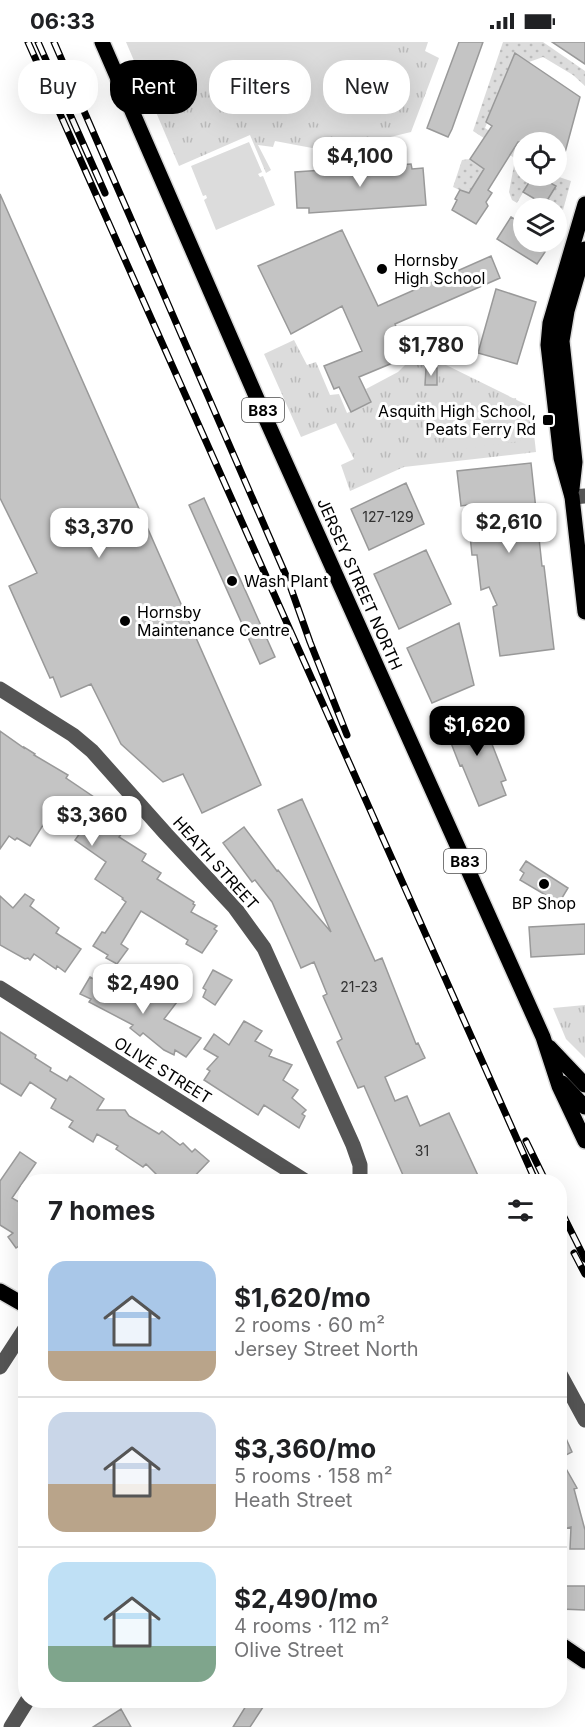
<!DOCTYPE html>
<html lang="en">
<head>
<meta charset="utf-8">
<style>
  :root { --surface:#fff; --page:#f2f2f2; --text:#202124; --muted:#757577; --line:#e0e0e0; --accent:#000 }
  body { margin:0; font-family:Inter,sans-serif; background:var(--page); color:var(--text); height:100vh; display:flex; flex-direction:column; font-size:22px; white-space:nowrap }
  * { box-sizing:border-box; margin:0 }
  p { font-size:20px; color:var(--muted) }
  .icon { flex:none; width:33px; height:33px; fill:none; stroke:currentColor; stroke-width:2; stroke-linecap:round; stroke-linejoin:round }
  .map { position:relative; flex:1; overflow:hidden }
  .sheet { position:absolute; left:18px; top:1132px; width:549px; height:534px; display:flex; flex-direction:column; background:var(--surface); border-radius:24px; box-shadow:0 6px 24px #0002 }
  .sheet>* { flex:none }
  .hud { position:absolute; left:18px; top:18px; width:549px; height:54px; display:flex; gap:12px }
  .controls { position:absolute; left:513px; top:90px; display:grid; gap:12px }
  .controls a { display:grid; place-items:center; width:54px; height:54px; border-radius:50%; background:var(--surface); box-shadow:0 6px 24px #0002; font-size:30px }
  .price { position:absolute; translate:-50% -51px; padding:0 14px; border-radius:12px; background:#fff; color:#222; font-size:20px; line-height:39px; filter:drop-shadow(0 2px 3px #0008) }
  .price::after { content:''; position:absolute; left:50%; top:36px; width:18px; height:14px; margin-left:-9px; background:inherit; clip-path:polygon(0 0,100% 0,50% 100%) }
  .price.current { background:var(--accent); color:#fff }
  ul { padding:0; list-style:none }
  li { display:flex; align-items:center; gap:18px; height:150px; padding:0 30px }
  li+li { border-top:2px solid var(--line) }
  li span { display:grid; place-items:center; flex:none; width:168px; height:120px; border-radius:18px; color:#555 }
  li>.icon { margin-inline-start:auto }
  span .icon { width:72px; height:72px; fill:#fffc; stroke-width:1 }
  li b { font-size:26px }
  h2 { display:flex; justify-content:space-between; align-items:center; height:72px; padding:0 30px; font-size:26px }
  .tag { padding:0 21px; border-radius:24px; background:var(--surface); box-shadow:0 6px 24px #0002; font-size:21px; line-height:54px }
  .tag.current { background:var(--accent); color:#fff }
  .status { display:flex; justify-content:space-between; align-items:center; height:42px; padding:0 30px; background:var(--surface); direction:ltr }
  .status svg { height:16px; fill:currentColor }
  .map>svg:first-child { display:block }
  .grass { fill:url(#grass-tufts) }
  .park { fill:url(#park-dots) }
  .pitch { fill:#dcdcdc }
  .building { fill:#c4c4c4; stroke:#999; stroke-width:1.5 }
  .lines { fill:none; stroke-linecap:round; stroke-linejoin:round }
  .major-casing { stroke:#dbdbdb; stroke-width:18 }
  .minor { stroke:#555; stroke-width:15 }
  .major { stroke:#000; stroke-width:15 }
  .rail-casing { stroke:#000; stroke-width:7 }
  .rail { stroke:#fff; stroke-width:4.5; stroke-dasharray:14; stroke-linecap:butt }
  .poi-dot { fill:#000; stroke:#fff; stroke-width:2 }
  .labels { text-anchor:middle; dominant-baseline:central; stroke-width:6; stroke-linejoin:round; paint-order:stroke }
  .number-label { font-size:14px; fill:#313131 }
  .shield { fill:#fff; stroke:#4c4c4c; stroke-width:1.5 }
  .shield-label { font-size:15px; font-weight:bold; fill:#000 }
  .poi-label { font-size:16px; fill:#000; stroke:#fff; text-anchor:start }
  .street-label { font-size:16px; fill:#000; stroke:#fff }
</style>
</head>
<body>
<div class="status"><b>06:33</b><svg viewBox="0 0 49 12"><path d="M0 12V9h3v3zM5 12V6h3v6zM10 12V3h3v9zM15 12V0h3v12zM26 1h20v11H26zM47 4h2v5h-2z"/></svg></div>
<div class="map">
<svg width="585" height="1685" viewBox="0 0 585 1685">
  <defs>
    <pattern id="grass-tufts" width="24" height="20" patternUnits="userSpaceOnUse" patternTransform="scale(1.5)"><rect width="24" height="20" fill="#dcdcdc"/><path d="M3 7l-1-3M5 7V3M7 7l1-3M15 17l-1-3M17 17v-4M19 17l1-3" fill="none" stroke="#bbb"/></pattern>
    <pattern id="park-dots" width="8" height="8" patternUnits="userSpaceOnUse" patternTransform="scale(1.5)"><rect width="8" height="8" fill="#dcdcdc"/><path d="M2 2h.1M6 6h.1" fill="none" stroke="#bbb" stroke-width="1.8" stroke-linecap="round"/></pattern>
  </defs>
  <rect width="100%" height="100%" fill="#fff"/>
  <path class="grass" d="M126,0H428L425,9L439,16L411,90L374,99L312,106L275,99L273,105L258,103L271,128L266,131L250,93L179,124Z
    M294,298L307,323L316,320L330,353L339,352L347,371L371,360L366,347L398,330L409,319L442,321L531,365L536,410L404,425L350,449L341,423L354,417L336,381L301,395L264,312Z
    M585,963V1016L566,997L553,966Z"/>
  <path class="park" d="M503,0H543L585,29V44L573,33L543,15L529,20L515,11L485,86L523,112V136L529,140L517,161L512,158L509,150L515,118L513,115L473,89Z
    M470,117L484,127L475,155L453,145L462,118Z
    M538,134H556L571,139L563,168L548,157L556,144Z"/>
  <path class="pitch" d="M141,0H399L361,97L146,20Z
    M249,100L262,130L258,132L260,135L263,134L275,163L216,188L204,158L207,156L206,153L203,154L191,124Z
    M516,356L521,399L446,409L441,367Z"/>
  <path class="building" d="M459,0H483L452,87L448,95L427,86Z
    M552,0H585V22Z
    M515,11L580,55L560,129H556V100H518L488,148L492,151L486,160L488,164L476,182L452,168L457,158L455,157L460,148L469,151L484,127L470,117L492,84L486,80Z
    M411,122L412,127L423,126L426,163L309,171V166H297L295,130Z
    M533,134H538L556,144L548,157L550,159L545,166H530L535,157L523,150Z
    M0,152L261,743L202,771L183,732L163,740L121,702L91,642L61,655L53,635L50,636L9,544L37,531L0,456Z
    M511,175L524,183V200H539L536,204L545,210L537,222L497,197Z
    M342,188L378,264L491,214L500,236L395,282L407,315L359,335L371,360L351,370L339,345L334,347L324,324L362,309L342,264L291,292L258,224Z
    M496,247L536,260L517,322L478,311Z
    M426,326H437V343H425Z
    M531,421L542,524H544L554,607L500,614L493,565L497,563L489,545L481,548L477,513H472L467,463L461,464L457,429Z
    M406,441L424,482L369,508L351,467Z
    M204,456L275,615L260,622L189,463Z
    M426,508L451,562L399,587L374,532Z
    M459,581L474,643L432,661L407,606Z
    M479,669L506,738L501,740L506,753L479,764L462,723L460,724L444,683Z
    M0,689L24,706V705L35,712L34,713L68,733L66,736L94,755L92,760L121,780L117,786L123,790L119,795L146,812L142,819L161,831L157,837L194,860L193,862L195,863L191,870L217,884L214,887L217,889L202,911L186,902L188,898L141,869L121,902L128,907L117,922L106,916L108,913L93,904L102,890L105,891L126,860L122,857L123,856L95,837L106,820L75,798L83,787L62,774L53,789L43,783L30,804L17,796L15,798L9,794L0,807Z
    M302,757L375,919L382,916L416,1002L418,1001L425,1016L385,1035L395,1059L407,1054L420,1084L449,1071L481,1140H406L364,1044L358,1046L337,1000L342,997L323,954L327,952L314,920L301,926L272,860L255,838L252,840L223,801L244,785L277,829L278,828L331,890L278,768Z
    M526,819L568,846L559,861L520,838L524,831L520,828Z
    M25,852L34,858L30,864L59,886L56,891L81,907L65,930L57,924L56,927L34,912L30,918L28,916L25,917L0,903V854L13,866Z
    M585,882V912L531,915L529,885Z
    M213,928L232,938L215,963L203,955L206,948L203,946Z
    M90,935L118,951L125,941L152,957L159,948L177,960L164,977L201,996L186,1015L175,1008L174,1013L164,1008L143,991L140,994L130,986L133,983L89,960L91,957L80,952Z
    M244,979L262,989L255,999L272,1008L269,1014L292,1023L283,1038L298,1048L292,1056L306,1068L302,1072L305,1074L299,1086L264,1063L258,1073L204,1038L210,1029L207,1027L218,1015L204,1007L214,992L229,1003Z
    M0,990L36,1013L35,1016L51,1026L50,1029L67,1039L70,1034L104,1057L97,1068H125L129,1074L159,1092L162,1089L180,1103L183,1101L192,1110L195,1107L209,1119L189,1140H164L146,1122L143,1125L116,1107L118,1104L97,1092L93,1100L69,1085L73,1079L51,1066L56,1057L30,1040L21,1054L0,1041Z
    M20,1110L36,1121L12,1156L26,1164V1199L16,1206L8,1195L13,1191L0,1183V1139Z
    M560,1383L572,1410L560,1416L577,1446L574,1447L585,1488V1507H570L571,1485L560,1488Z
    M560,1544H585V1568L560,1567Z
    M249,1659H267L250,1685H233Z
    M121,1667L131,1685H93Z"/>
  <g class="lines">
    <g class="major-casing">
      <path id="major" d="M102,0L265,375L543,995L559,1044L585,1099
        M585,162L550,281L548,303L561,416L572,455L585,570
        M572,447L575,420L562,299L567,269L585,207
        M549,1005L585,1043
        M562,1041L585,1065
        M0,1249L26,1264
        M560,1602L585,1619"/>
    </g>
    <path class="minor" d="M572,455L585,454
      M0,647L73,693L92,709L166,792L235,866L264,906L353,1103L360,1123V1140
      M0,946L307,1140
      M0,1325L26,1285
      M560,1332L585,1378
      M11,1685L27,1659"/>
    <use href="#major" class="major"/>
    <g class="rail-casing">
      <path id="rail" d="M28,0L536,1140
        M38,0L105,151
        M54,0L288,538L310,600L347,693
        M526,1099L546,1140
        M560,1167L585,1217
        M574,1211L585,1232"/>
    </g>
    <use href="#rail" class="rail"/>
  </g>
  <g class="poi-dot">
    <circle cx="382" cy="227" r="6"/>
    <rect x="542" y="372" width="12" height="12" rx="3"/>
    <circle cx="232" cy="539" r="6"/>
    <circle cx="125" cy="579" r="6"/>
    <circle cx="544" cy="842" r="6"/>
  </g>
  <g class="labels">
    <g class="number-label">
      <text x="388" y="474">127-129</text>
      <text x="359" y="944">21-23</text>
      <text x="422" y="1108">31</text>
    </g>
    <g class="shield">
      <rect x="242" y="356" width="42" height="24" rx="4.5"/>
      <rect x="444" y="807" width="42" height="24" rx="4.5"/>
    </g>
    <g class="shield-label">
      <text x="263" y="368">B83</text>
      <text x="465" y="819">B83</text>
    </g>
    <g class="poi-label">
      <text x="394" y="218">Hornsby<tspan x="394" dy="18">High School</tspan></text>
      <text x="536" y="369" text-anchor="end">Asquith High School,<tspan x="536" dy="18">Peats Ferry Rd</tspan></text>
      <text x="244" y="539">Wash Plant</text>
      <text x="137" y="570">Hornsby<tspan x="137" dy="18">Maintenance Centre</tspan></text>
      <text x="544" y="861" text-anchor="middle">BP Shop</text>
    </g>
    <g class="street-label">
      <text transform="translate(360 542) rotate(66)">JERSEY STREET NORTH</text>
      <text transform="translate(216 821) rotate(48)">HEATH STREET</text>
      <text transform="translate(163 1028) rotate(32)">OLIVE STREET</text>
    </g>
  </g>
</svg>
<div class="controls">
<a><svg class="icon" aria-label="locate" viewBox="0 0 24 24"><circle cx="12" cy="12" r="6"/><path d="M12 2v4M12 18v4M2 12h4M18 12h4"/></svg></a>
<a><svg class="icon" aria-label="layers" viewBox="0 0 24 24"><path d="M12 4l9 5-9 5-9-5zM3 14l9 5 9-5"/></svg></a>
</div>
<b class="price" style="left:360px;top:146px">$4,100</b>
<b class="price" style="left:431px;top:335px">$1,780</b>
<b class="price" style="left:509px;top:512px">$2,610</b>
<b class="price" style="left:99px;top:517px">$3,370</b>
<b class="price current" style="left:477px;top:715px">$1,620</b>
<b class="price" style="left:92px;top:805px">$3,360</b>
<b class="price" style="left:143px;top:973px">$2,490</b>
<div class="hud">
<a class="tag">Buy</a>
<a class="tag current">Rent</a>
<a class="tag">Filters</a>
<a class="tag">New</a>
</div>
<section class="sheet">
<h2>7 homes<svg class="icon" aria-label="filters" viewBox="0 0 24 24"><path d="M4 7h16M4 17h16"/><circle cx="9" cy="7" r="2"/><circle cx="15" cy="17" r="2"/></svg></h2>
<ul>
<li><span style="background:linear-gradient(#a9c7e8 75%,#b9a48a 0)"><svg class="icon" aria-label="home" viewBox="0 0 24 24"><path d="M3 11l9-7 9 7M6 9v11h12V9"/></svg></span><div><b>$1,620/mo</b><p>2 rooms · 60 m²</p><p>Jersey Street North</p></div></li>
<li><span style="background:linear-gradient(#c9d6e8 60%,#b9a48a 0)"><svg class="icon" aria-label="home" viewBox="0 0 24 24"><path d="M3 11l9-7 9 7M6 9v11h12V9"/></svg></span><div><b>$3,360/mo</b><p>5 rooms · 158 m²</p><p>Heath Street</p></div></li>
<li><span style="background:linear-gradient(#bfe0f5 70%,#7fa58c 0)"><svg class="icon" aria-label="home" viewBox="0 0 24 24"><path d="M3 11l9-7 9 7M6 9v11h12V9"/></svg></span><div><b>$2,490/mo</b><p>4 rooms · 112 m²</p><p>Olive Street</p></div></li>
</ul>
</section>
</div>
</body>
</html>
